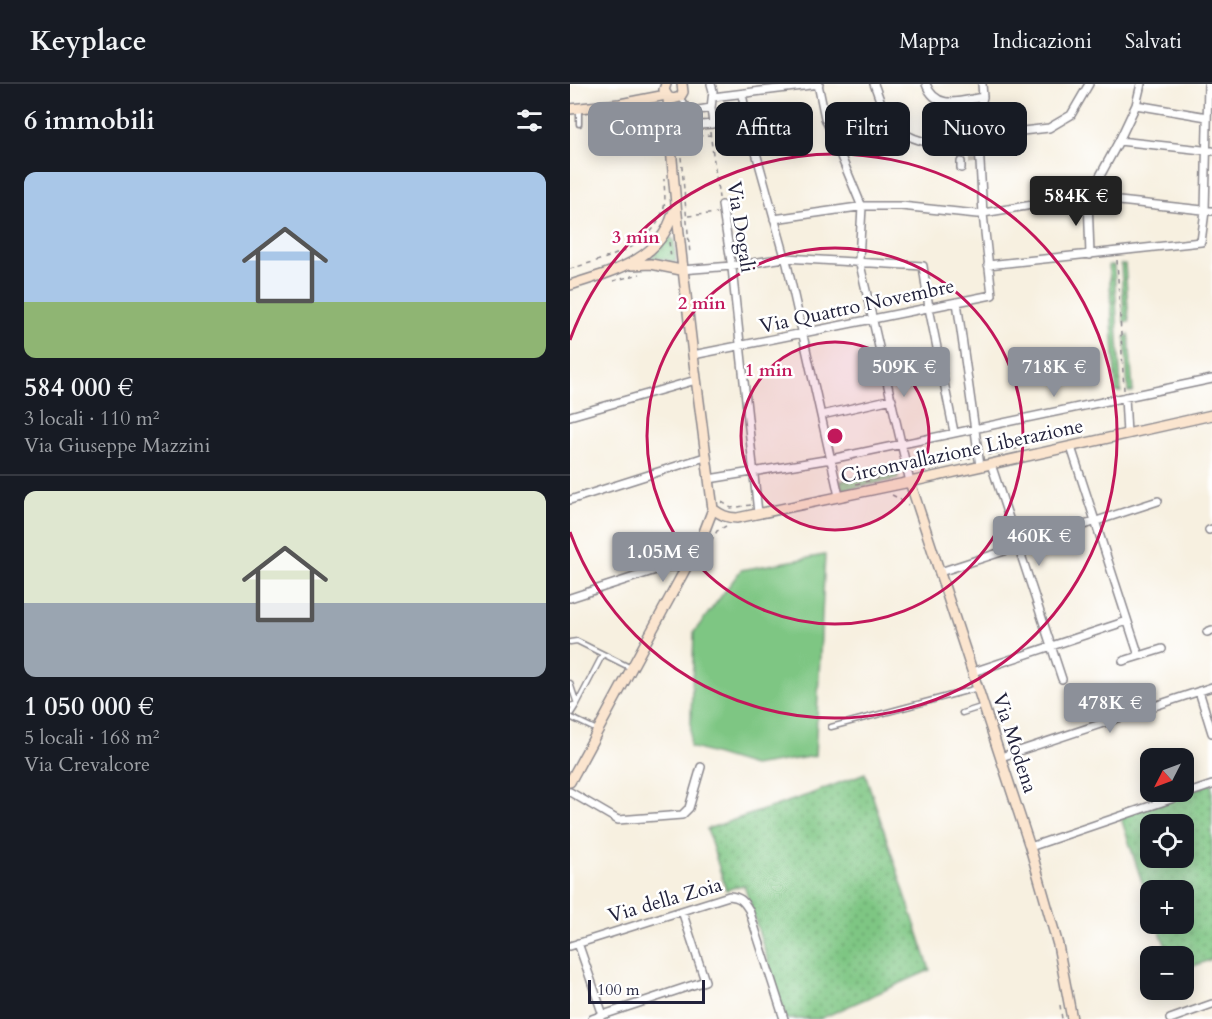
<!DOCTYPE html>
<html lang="it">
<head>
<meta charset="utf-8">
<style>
  :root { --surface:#171b24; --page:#20242c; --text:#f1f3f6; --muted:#9ea1a6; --line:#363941; --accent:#8c9099 }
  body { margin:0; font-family:Cardo,serif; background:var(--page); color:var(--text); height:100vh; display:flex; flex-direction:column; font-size:22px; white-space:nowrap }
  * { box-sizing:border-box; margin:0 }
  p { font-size:20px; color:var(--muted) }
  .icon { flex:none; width:33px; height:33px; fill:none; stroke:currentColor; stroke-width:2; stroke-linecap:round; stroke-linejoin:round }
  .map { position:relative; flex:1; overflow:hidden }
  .drawer { display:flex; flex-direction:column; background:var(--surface); width:570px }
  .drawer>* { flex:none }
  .hud { position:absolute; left:18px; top:18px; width:534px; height:54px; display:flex; gap:12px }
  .needle { width:39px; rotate:228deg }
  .fabs { position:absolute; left:570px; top:664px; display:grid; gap:12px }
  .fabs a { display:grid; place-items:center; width:54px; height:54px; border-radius:12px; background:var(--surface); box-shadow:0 3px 15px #0003; font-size:30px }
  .scale { position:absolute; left:18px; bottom:15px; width:117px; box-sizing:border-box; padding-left:6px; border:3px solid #22223b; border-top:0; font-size:16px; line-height:21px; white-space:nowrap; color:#22223b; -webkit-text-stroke:4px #fff; paint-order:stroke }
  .price { position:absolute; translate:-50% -51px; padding:0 14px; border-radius:6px; background:var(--accent); color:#fff; font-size:20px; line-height:39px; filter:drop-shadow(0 2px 3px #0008) }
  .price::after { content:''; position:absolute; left:50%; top:36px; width:18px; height:14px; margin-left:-9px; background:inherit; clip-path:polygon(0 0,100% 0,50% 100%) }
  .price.selected { background:#222; color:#fff }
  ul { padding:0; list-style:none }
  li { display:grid; align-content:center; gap:12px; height:318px; padding:0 24px }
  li+li { border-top:2px solid var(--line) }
  li span { display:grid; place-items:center; height:186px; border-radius:12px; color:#555 }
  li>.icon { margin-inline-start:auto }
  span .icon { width:108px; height:108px; fill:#fffc; stroke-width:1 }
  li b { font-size:26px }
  h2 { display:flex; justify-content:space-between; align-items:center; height:72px; padding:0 24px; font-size:26px }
  .tag { padding:0 21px; border-radius:12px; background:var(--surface); box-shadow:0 3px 15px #0003; font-size:21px; line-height:54px }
  .tag.selected { background:var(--accent); color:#fff }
  header { display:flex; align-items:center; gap:36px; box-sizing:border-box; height:84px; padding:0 30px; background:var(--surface); border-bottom:2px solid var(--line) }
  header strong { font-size:28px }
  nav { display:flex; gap:33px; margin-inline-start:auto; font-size:21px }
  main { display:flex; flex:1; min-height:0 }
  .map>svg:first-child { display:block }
  .green { fill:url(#green-dots); stroke:#50745f; stroke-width:1.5; fill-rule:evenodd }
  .pitch { fill:#7ec683; stroke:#50745f; stroke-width:1.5 }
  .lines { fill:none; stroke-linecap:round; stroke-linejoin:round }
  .street-tunnel { stroke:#ccc7bf; stroke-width:7; stroke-dasharray:7 3.5; stroke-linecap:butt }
  .lane-casing { stroke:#8c898e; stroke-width:7 }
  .street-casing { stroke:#8c898e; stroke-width:10 }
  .secondary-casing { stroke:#8c898e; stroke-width:12 }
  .path { stroke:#8c898e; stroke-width:1.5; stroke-dasharray:4.5 4.5; stroke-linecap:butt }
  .lane { stroke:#fff; stroke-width:4 }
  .street { stroke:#fff; stroke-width:7 }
  .secondary { stroke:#fbe5cf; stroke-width:9 }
  .ring { fill:none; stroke:#c2185b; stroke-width:3 }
  .labels { text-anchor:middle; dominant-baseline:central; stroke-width:5; stroke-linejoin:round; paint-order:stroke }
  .street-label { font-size:20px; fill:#22223b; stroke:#fff }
  .centre { fill:#c2185b; stroke:#fff; stroke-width:3 }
  .ring-label { font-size:18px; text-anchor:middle; font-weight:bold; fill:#c2185b; stroke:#fff; stroke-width:5; stroke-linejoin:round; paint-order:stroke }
</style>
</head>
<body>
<header>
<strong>Keyplace</strong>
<nav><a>Mappa</a><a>Indicazioni</a><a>Salvati</a></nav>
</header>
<main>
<section class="drawer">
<h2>6 immobili<svg class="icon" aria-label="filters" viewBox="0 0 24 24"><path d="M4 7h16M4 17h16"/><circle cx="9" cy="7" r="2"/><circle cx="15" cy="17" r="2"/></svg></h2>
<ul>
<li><span style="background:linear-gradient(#a9c7e8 70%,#8fb573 0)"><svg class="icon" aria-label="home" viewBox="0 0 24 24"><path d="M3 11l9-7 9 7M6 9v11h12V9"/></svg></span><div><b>584 000 €</b><p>3 locali · 110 m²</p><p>Via Giuseppe Mazzini</p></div></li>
<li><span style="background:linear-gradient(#dfe7d0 60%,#9aa5b1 0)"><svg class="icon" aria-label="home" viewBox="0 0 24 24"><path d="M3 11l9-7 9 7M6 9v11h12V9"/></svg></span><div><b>1 050 000 €</b><p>5 locali · 168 m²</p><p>Via Crevalcore</p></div></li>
</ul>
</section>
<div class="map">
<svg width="642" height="935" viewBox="0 0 642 935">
  <defs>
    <pattern id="green-dots" width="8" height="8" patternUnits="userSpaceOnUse" patternTransform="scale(1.5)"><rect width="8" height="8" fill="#7ec683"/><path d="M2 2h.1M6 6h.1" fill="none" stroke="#67a06c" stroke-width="1.8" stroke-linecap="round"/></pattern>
  </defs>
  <rect width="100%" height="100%" fill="#fff"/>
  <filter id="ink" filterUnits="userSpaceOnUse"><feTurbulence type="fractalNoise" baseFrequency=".0167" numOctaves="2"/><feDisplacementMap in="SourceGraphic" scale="12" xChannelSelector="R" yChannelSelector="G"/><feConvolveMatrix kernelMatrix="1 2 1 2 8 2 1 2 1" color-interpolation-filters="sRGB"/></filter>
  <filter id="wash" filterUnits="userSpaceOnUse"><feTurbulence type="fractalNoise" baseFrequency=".008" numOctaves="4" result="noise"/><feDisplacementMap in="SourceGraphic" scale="24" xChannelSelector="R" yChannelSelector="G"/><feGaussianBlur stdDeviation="1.35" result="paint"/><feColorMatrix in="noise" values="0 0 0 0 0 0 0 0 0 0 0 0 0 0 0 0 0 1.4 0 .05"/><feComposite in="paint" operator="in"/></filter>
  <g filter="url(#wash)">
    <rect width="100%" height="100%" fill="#f7f0e0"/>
    <path class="green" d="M99,153L104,156L106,178L87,174L79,176Z
      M551,180H555L559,238H554Z
      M539,181H544L551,308H546Z
      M559,251L563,308H558L555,252Z
      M327,384L328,395L272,407L270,397Z
      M295,689L360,886L250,935H216L174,801L156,806L137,745L238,711Z
      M642,699V875L614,886V873H600L587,840H614V807H580V822L550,731ZM580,741H614V774H580Z"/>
    <path class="pitch" d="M255,471L245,672L183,682L120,663L124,548L171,486Z"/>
  </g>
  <g filter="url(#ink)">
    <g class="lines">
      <path class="street-tunnel" d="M391,78L390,77L407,75"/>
      <g class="lane-casing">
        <path id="lane" d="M110,14L121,26
          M9,25V40
          M0,558L7,557L33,570
          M0,599L7,620L0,631
          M0,622L7,620L33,570L61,584
          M392,629L414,622
          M0,633L27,646
          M261,643L408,604"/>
      </g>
      <g class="street-casing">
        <path id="street" d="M141,0L143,7L141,24L122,27L118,33V42L143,40L141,24
          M248,0L255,34L292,123L289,176L340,398
          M304,0C308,10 311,21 316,30C333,63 378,62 409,61
          M356,0C366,27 390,17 413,13
          M172,10L178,40L217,180L269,412
          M143,13L249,0
          M566,21L637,33
          M409,52L479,44L501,31L519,0
          M549,57L642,67
          M391,84V78
          M152,121L162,184L188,429
          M204,135L295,122H331L407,130L512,113L642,127
          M520,171L518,114L549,57L566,21L571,0
          M418,181L631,158L635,127L638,0
          M111,186L162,182L215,174L353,182L359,224L384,348
          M387,218L410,382
          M123,271L422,211L413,130L409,61V28L413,13L412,0
          M555,313L557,350
          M252,331L322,315
          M0,332L126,296
          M501,363L569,572
          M421,380L492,595
          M139,395L261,375L642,295
          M0,416L135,373
          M639,446L642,445
          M370,488L588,417
          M0,514L95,483H116
          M637,548L642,546
          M553,577L592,565
          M403,588L557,537
          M629,607L642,649
          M431,673L642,603
          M0,708L48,736L112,731L119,724L131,683
          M460,763L642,701
          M8,859L33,931L22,935
          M0,862L159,812C170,813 173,816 179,826L214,935
          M33,931L135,897L112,827
          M600,935L642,920"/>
      </g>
      <g class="secondary-casing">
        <path id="secondary" d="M96,0L94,6L98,13C102,100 113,185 123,271C130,323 136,374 143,425C151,431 157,434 167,434L340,398L642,331
          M98,13L103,15L110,13L113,8L112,0
          M0,25L50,20L96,11
          M62,181L81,180L111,186
          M0,201C41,188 90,177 103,129
          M340,398L460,763L488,861L502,935
          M0,698L131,456L143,425"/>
      </g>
      <path class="path" d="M140,48L149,114
        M110,54L140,51
        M111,73L120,170
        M118,132L147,129
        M99,158L101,174
        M547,176L554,306
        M0,185C37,173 82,166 94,123C96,115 94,103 94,95
        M43,197L70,190
        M417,371L460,362
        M344,386L401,374
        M286,400L330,389
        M322,411L328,414L338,421
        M152,418L161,424L181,421
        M141,457L147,447L156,442
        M490,921L492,935"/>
      <use href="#lane" class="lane"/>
      <use href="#street" class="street"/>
      <use href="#secondary" class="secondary"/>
    </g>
  </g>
  <circle cx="265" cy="352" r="94" fill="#c2185b" fill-opacity=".12"/>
  <g class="ring">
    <circle cx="265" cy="352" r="94"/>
    <circle cx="265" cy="352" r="188"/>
    <path d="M0 256A282 282 0 1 1 0 448"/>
  </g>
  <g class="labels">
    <g class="street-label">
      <text transform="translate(171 143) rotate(81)">Via Dogali</text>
      <text transform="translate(287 222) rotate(-12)">Via Quattro Novembre</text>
      <text transform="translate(392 367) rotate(-12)">Circonvallazione Liberazione</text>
      <text transform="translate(445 659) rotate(72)">Via Modena</text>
      <text transform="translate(95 816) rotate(-16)">Via della Zoia</text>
    </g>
  </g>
  <circle cx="265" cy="352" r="9" class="centre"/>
  <g class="ring-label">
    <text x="66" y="159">3 min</text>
    <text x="132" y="225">2 min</text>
    <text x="199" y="292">1 min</text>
  </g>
</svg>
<div class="fabs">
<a><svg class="needle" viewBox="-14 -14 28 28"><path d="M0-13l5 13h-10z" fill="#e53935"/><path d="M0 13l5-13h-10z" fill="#9ea1a6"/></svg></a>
<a><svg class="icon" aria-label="locate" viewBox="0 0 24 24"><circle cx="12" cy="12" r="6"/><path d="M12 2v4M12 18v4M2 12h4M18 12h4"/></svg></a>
<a>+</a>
<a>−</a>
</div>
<div class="scale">100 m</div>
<b class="price selected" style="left:506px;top:143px">584K €</b>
<b class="price" style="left:334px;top:314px">509K €</b>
<b class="price" style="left:484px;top:314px">718K €</b>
<b class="price" style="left:469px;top:483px">460K €</b>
<b class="price" style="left:93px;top:499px">1.05M €</b>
<b class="price" style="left:540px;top:650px">478K €</b>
<div class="hud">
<a class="tag selected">Compra</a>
<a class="tag">Affitta</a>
<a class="tag">Filtri</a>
<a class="tag">Nuovo</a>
</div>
</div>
</main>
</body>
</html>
